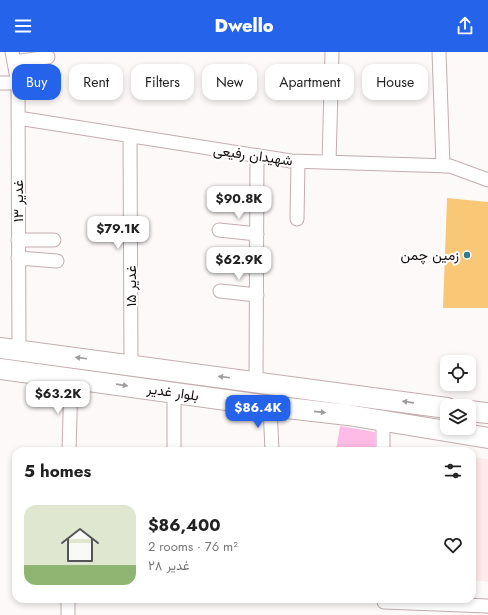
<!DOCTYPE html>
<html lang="en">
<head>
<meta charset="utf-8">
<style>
  :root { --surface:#fff; --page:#f2f2f2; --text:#222; --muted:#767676; --accent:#2563eb }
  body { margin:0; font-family:Jost,Vazirmatn,sans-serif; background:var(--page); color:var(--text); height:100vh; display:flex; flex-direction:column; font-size:15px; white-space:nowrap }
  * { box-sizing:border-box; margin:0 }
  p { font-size:13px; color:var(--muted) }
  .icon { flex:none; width:22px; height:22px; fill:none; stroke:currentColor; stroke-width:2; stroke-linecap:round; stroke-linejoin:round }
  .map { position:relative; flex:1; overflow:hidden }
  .panel { position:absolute; left:12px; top:395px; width:464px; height:156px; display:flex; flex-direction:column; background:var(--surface); border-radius:12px; box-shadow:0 2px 6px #0003 }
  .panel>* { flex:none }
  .hud { position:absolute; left:12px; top:12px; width:464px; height:36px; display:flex; gap:8px }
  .controls { position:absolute; left:440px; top:303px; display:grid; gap:8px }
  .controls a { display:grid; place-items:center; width:36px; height:36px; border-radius:8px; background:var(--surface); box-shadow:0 2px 6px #0003; font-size:20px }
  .price { position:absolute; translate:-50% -34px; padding:0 9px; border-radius:8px; background:#fff; color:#222; font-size:13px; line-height:26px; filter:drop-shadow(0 1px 2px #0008) }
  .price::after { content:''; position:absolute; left:50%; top:24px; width:12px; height:9px; margin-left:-6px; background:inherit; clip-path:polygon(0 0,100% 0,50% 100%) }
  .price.current { background:var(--accent); color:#fff }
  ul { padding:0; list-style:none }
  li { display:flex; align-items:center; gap:12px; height:100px; padding:0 12px }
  li span { display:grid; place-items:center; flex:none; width:112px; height:80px; border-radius:12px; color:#555 }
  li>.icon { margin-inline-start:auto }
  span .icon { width:48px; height:48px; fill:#fffc; stroke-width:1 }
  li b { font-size:17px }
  h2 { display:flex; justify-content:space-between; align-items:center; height:48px; padding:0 12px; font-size:17px }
  .chip { padding:0 14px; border-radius:12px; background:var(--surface); box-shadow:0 2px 6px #0003; font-size:14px; line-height:36px }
  .chip.current { background:var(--accent); color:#fff }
  header { display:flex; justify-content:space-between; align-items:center; height:52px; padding:0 12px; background:var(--accent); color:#fff; font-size:18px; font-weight:800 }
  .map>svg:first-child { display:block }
  .built { fill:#feeaeb }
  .green { fill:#f9c877 }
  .building { fill:#febbe5 }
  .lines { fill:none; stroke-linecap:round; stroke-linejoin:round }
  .street-casing { stroke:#c3adae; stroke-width:15 }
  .primary-casing { stroke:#c3adae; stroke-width:22 }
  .street { stroke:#fff; stroke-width:13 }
  .primary { stroke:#fff; stroke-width:20 }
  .oneway { fill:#a19d9e }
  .poi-dot { fill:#367b89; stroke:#fff; stroke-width:1.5 }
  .labels { text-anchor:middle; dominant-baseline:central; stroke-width:4; stroke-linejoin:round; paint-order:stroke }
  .street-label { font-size:14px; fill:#130b0c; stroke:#fff }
  .poi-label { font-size:14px; fill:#130b0c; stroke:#fff; text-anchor:end }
</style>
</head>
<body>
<header><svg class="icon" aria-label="menu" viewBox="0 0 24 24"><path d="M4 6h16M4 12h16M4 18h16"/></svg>Dwello<svg class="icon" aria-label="share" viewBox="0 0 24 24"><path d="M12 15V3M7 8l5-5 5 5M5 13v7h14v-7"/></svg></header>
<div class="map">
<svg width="488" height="563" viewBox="0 0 488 563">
  <rect width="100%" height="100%" fill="#fef9f9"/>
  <path class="built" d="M472,405L488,407V530L472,528Z"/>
  <path class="green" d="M447,146L488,150V256H443Z"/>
  <path class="building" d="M340,374L375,380V399H336Z"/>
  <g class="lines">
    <g class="street-casing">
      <path id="street" d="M12,0L18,31L19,299
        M439,0L443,114
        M14,10L48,5
        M0,31H18
        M18,66L291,109L450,114L488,128
        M130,84L131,313
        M329,110L332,0
        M297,167L298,110
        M219,178L257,182
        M18,188H54
        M18,206L57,209
        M223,211L257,213
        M220,239L257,243
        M256,329L257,104
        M270,354L272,399
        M383,370V399
        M69,399L71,327
        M174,399V340
        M68,547V563
        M384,547V550L488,554"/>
    </g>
    <g class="primary-casing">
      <path id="primary" d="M0,296L447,356
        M0,317L270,354L348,363L488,386
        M469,359L488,361"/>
    </g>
    <use href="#street" class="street"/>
    <use href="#primary" class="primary"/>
  </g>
  <defs><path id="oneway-solid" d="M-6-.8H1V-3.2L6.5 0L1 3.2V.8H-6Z"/></defs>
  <g class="oneway">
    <use href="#oneway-solid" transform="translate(81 306) rotate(-173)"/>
    <use href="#oneway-solid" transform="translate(224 325) rotate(-173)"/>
    <use href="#oneway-solid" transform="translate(122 333) rotate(8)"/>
    <use href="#oneway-solid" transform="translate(408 350) rotate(-172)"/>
    <use href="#oneway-solid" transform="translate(320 360) rotate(6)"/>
  </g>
  <circle class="poi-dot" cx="467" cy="203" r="4"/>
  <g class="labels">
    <g class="street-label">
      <text transform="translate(253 103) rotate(8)">شهیدان رفیعی</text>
      <text transform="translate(18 149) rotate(-90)">۱۳ غدیر</text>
      <text transform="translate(131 234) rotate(-90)">۱۵ غدیر</text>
      <text transform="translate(173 340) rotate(8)">بلوار غدیر</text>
    </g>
    <g class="poi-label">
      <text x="459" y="203">زمین چمن</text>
    </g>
  </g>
</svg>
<div class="controls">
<a><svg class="icon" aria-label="locate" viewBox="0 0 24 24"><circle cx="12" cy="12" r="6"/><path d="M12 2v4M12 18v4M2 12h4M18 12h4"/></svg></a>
<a><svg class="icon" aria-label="layers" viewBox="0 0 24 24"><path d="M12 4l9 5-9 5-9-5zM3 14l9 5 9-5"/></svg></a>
</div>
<b class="price" style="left:239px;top:168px">$90.8K</b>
<b class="price" style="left:118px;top:198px">$79.1K</b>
<b class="price" style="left:239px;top:229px">$62.9K</b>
<b class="price" style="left:58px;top:363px">$63.2K</b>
<b class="price current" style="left:258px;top:377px">$86.4K</b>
<div class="hud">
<a class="chip current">Buy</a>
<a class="chip">Rent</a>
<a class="chip">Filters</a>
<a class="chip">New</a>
<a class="chip">Apartment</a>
<a class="chip">House</a>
</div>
<section class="panel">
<h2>5 homes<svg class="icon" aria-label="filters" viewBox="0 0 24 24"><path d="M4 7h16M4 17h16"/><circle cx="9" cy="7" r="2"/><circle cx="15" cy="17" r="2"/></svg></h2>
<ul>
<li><span style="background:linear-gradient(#dfe7d0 75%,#8fb573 0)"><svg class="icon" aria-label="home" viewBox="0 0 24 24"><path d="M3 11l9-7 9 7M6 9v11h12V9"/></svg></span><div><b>$86,400</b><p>2 rooms · 76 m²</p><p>۲۸ غدیر</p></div><svg class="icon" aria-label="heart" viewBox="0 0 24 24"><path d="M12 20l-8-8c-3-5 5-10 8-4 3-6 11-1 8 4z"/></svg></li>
</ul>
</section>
</div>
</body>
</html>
